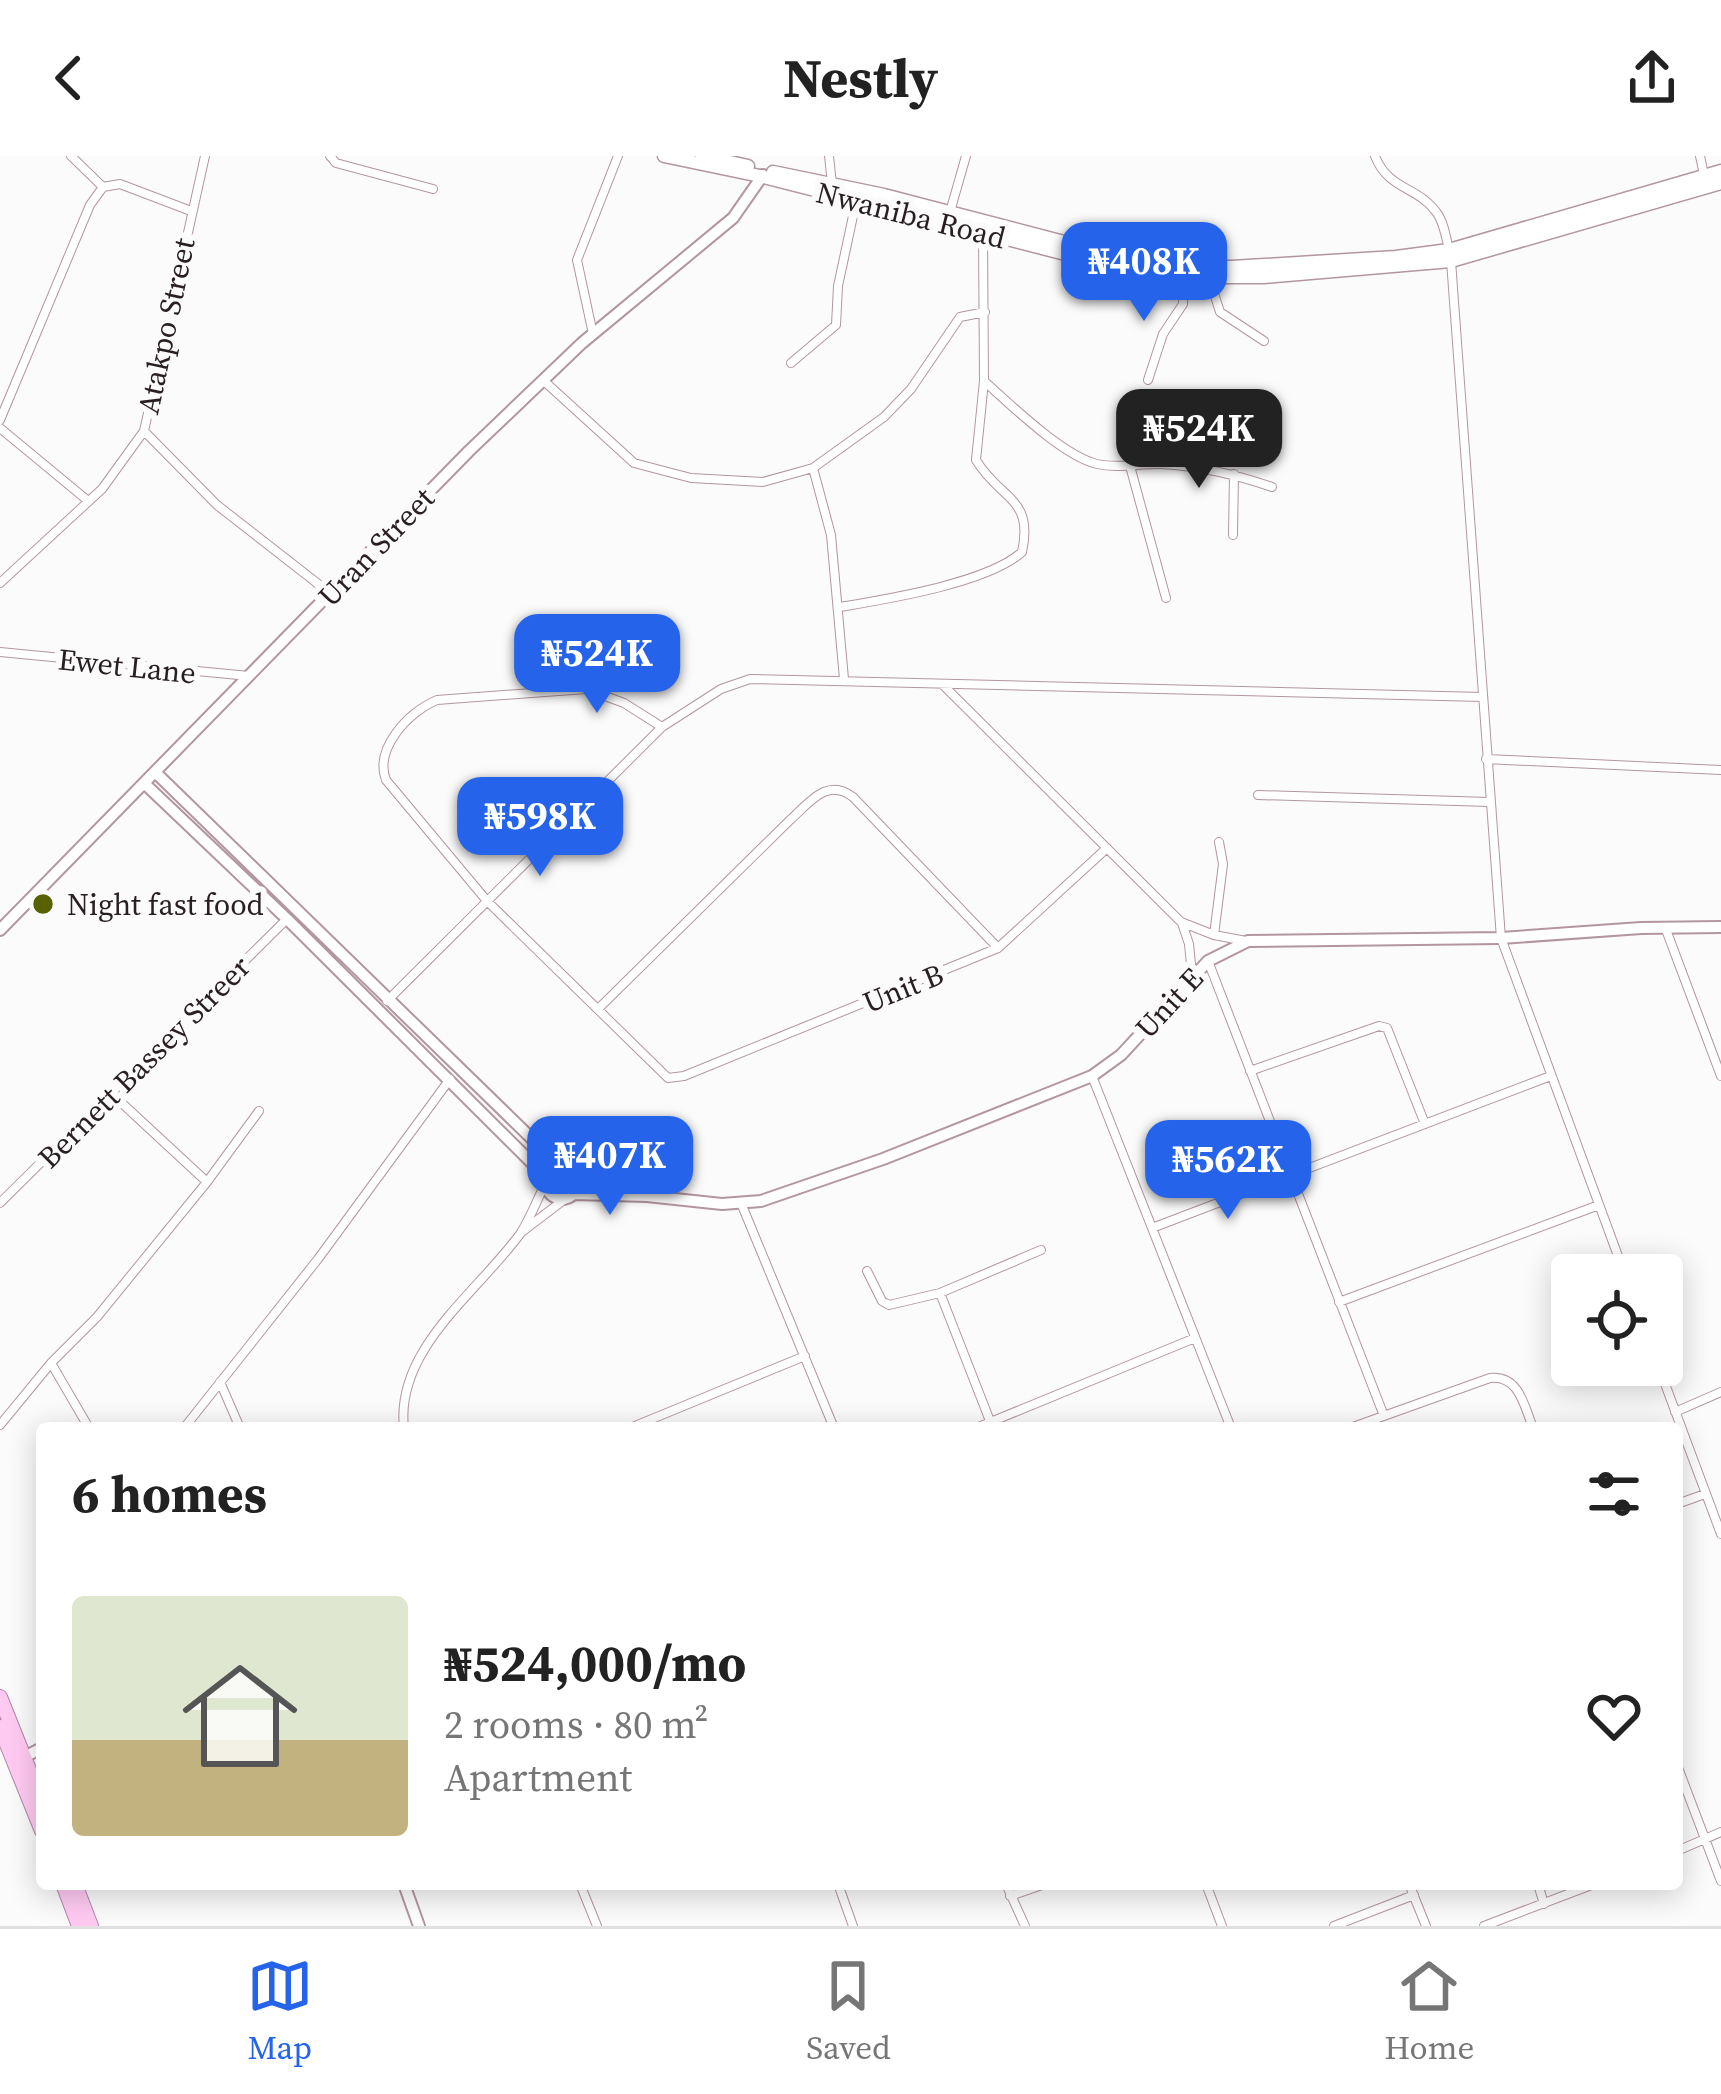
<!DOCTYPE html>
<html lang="en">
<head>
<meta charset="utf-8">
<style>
  :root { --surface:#fff; --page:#f6f6f6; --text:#222; --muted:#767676; --line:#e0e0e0; --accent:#2563eb }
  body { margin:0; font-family:"Source Serif 4",serif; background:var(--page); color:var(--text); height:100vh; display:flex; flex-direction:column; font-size:45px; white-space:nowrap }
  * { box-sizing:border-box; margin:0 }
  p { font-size:39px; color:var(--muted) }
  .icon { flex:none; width:66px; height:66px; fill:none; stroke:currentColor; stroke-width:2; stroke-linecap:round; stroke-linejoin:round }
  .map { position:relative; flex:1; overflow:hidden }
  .sheet { position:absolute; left:36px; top:1266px; width:1647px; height:468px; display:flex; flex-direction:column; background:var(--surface); border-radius:12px; box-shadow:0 6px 30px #0003 }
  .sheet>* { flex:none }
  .controls { position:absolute; left:1551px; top:1098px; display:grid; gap:24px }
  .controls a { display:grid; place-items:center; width:132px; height:132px; border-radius:12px; background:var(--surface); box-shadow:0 6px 30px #0003; font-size:60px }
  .price { position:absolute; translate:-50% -102px; padding:0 27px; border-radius:24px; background:var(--accent); color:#fff; font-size:39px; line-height:78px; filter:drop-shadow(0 3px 6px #0008) }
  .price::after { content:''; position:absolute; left:50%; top:72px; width:36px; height:27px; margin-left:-18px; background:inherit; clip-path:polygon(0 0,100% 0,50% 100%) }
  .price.current { background:#222; color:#fff }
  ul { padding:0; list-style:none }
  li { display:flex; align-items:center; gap:36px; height:300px; padding:0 36px }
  li span { display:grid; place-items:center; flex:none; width:336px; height:240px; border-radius:12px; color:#555 }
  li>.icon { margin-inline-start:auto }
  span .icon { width:144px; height:144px; fill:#fffc; stroke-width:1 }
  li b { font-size:51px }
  h2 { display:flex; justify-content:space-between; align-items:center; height:144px; padding:0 36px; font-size:51px }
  header { display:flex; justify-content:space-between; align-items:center; height:156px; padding:0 36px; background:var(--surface); font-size:54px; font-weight:700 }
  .tabs { display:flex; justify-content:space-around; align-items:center; height:168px; border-top:3px solid var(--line); background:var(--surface); font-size:33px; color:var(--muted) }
  .tabs a { display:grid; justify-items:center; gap:6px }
  .tabs .current { color:var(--accent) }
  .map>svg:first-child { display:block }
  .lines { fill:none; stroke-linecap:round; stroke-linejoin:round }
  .minor-casing { stroke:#b3969f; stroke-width:10 }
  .tertiary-casing { stroke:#b3969f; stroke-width:14 }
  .secondary-casing { stroke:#b3969f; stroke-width:15 }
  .trunk-casing { stroke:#b485a6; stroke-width:16 }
  .minor { stroke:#fff; stroke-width:8 }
  .tertiary { stroke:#fff; stroke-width:10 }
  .secondary { stroke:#fff; stroke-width:12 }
  .trunk { stroke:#ffcaf2; stroke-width:14 }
  .poi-dot { fill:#576100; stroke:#fbfbfb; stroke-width:4.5 }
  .labels { text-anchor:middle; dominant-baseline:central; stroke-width:12; stroke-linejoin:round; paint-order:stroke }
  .street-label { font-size:30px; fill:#291e21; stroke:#fbfbfb }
  .poi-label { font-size:30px; fill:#291e21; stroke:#fbfbfb; text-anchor:start }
</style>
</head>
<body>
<header><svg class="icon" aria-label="back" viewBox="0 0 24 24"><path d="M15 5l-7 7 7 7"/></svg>Nestly<svg class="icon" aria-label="share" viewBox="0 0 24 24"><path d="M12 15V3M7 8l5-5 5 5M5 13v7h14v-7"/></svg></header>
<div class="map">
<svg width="1721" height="1770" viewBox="0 0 1721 1770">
  <rect width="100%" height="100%" fill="#fbfbfb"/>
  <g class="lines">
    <g class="minor-casing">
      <path id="minor" d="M71,0L103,31
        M330,0L336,7L433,33
        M829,0L832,28
        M1375,0C1388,34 1418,30 1437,57C1444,67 1446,81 1449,94
        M1700,0L1704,19
        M950,56L966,0
        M983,77L984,225C1011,249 1063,300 1097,308C1118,313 1141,307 1162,308C1200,310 1237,319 1272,331
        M1451,105L1501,782L1625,1119
        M1209,122L1220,156L1264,185
        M593,178L577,104L618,0
        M791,207L836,169L838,130L856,46
        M1148,224L1163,178L1183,148L1184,121
        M544,225L634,307L691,322L763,326L813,312L884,261L911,233L960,161L985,156
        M0,264L90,49L103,31L120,28L191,55
        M0,272L87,344
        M144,275L217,349L331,438
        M1130,310L1166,442
        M813,312L831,379L844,523
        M1233,379L1234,318
        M0,427L102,333L144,275L205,0
        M840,451C887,443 988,427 1022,396C1034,341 1000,344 976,304L984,225
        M0,496L249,520
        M942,528L1181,766L1214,779L1246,785
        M662,571L624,547L586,533L437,544C408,556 374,593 386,624L487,745L668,922L684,920L998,792L1107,692
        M1486,603L1721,614
        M1258,639L1489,646
        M1182,767L1189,788L1192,819
        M1665,771L1721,920
        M1214,779L1223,708L1219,686
        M1208,805L1384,1260
        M387,845L662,571L721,533L750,523L1483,541
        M598,853L790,664C810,646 827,621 853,641L998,792
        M1250,915L1379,870L1387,872L1425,968
        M1092,920L1231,1272
        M112,938L207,1026
        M0,1047L287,763
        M741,1047L834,1272
        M1152,1072L1548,921
        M523,1075L565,1043
        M867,1115L882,1145L889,1149L940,1137L1041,1094
        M940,1137L990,1265
        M1339,1146L1599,1049
        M51,1207L89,1272
        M1658,1209L1721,1378
        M220,1226L240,1272
        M1675,1256L1721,1236
        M0,1269L51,1207L97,1161L207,1026L259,955
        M184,1272L318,1103L450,923
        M404,1272C395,1193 478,1136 520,1078C530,1063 537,1044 545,1028
        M630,1272L805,1200
        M976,1272L1195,1182
        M1350,1272L1490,1222C1519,1219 1524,1249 1533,1272
        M1677,1348L1705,1338
        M1677,1609L1721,1725
        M1677,1695L1721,1676
        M580,1728L597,1770
        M838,1728L853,1770
        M1006,1728L1025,1770
        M1206,1728L1222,1770
        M1409,1728L1426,1770
        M1538,1728L1544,1748
        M1010,1740L1045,1728
        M1334,1770L1414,1739
        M1484,1770L1594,1728"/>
    </g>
    <g class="tertiary-casing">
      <path id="tertiary" d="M156,617L561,1011
        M145,628L287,763L546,1021
        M0,774L469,295L582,187L733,62L763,19
        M546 1027a16 16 0 1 1 32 0a16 16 0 1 1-32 0Z
        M573,1015L632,1035
        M574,1038L647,1040L722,1048L761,1045L883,1003L1092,920L1121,899L1208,805L1248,785L1501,782L1641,772L1721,771
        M22,1602L42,1592
        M404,1728L419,1770"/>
    </g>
    <g class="secondary-casing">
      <path id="secondary" d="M664,0L760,20L1136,116L1184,121H1264L1451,105L1721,27
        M702,0L748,10
        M773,16L884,39L1148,108L1232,111L1396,101L1449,94L1721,15"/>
    </g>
    <g class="trunk-casing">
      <path id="trunk" d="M0,1541L42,1646
        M0,1571L42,1675
        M63,1728L79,1770
        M75,1728L91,1770"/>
    </g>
    <use href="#minor" class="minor"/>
    <use href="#tertiary" class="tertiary"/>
    <use href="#secondary" class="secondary"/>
    <use href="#trunk" class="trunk"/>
  </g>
  <circle class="poi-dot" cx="43" cy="748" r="12"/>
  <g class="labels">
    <g class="street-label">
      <text transform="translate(911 59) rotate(14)">Nwaniba Road</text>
      <text transform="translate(166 170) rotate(-78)">Atakpo Street</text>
      <text transform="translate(376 391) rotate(-46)">Uran Street</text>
      <text transform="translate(127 510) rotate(6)">Ewet Lane</text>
      <text transform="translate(903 832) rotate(-22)">Unit B</text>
      <text transform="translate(1169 847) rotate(-47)">Unit E</text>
      <text transform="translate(144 906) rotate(-45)">Bernett Bassey Streer</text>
    </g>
    <g class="poi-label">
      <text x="67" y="748">Night fast food</text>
    </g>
  </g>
</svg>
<div class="controls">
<a><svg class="icon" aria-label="locate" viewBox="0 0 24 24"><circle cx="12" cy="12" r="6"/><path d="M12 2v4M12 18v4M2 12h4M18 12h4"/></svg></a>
</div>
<b class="price" style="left:1144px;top:168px">₦408K</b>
<b class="price current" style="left:1199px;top:335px">₦524K</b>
<b class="price" style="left:597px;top:560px">₦524K</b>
<b class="price" style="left:540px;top:723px">₦598K</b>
<b class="price" style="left:610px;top:1062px">₦407K</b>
<b class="price" style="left:1228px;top:1066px">₦562K</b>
<section class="sheet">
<h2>6 homes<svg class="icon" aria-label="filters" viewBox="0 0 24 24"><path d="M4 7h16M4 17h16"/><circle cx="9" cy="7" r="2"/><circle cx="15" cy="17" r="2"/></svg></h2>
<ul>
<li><span style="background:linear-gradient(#dfe7d0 60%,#c2b280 0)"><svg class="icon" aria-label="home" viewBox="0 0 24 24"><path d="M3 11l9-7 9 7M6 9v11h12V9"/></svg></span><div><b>₦524,000/mo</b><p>2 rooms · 80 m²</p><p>Apartment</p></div><svg class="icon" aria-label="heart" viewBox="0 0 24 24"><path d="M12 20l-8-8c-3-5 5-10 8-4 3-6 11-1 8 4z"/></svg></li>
</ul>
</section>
</div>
<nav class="tabs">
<a class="current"><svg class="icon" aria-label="map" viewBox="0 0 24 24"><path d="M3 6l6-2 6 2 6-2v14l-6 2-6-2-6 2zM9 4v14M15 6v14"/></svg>Map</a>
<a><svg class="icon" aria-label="saved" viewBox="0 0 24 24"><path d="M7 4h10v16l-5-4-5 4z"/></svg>Saved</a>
<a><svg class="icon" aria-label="home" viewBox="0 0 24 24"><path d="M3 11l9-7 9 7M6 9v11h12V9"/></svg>Home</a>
</nav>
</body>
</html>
